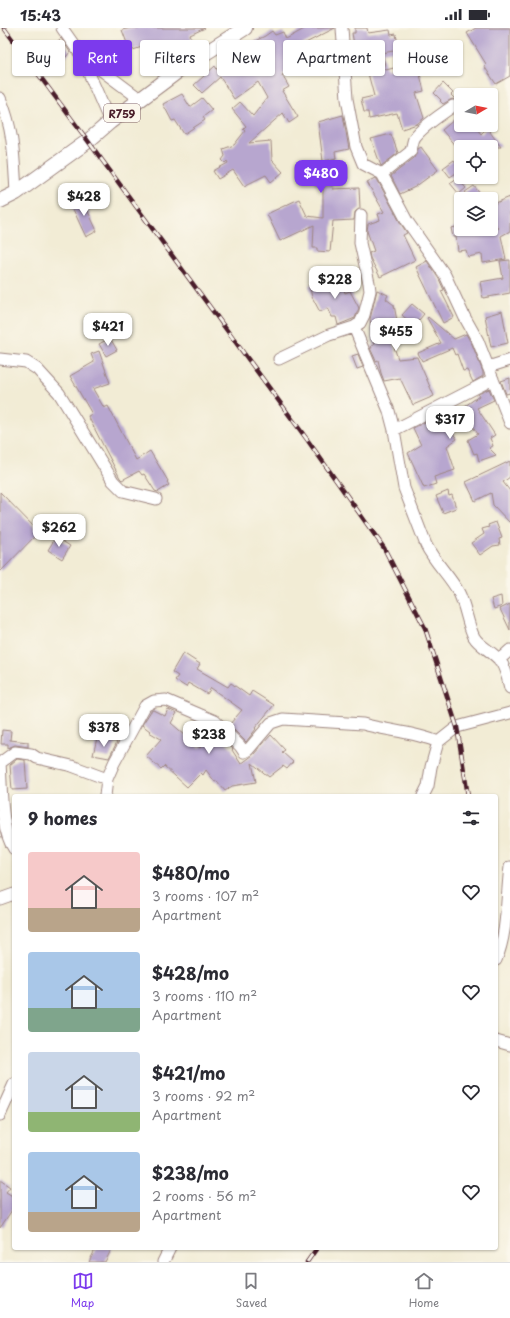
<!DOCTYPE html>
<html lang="en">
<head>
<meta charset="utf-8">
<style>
  :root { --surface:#fff; --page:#f7f7f7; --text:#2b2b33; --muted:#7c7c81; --line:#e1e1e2; --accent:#7c3aed }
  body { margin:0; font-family:"Playpen Sans",sans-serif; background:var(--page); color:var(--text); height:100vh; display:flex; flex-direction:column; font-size:15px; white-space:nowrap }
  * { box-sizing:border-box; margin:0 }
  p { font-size:13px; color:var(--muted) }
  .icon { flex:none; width:22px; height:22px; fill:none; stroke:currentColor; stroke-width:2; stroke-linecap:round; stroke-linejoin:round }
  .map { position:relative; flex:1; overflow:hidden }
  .sheet { position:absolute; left:12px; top:766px; width:486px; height:456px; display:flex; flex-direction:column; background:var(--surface); border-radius:4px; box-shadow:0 1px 3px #0004 }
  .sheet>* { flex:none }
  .banner { position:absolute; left:12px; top:12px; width:486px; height:36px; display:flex; gap:8px }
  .needle { width:26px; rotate:80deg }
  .buttons { position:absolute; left:454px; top:60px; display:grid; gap:8px }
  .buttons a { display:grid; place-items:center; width:44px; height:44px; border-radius:4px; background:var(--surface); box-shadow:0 1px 3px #0004; font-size:20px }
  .price { position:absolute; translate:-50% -34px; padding:0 9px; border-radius:8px; background:#fff; color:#222; font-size:13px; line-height:26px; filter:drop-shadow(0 1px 2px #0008) }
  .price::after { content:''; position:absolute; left:50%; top:24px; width:12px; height:9px; margin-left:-6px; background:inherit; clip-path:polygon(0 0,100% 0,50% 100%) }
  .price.current { background:var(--accent); color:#fff }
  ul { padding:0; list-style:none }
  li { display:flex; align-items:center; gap:12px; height:100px; padding:0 16px }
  li span { display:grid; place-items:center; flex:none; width:112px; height:80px; border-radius:4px; color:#555 }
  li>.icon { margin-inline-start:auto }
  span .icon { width:48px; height:48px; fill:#fffc; stroke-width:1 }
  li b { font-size:17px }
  h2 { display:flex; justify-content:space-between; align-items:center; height:48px; padding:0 16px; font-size:17px }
  .tag { padding:0 14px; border-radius:4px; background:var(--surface); box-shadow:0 1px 3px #0004; font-size:14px; line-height:36px }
  .tag.current { background:var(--accent); color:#fff }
  .status { display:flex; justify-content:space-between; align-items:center; height:28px; padding:0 20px; background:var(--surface); direction:ltr }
  .status svg { height:11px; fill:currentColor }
  .tab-bar { display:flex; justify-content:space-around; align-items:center; height:56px; border-top:1px solid var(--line); background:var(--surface); font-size:11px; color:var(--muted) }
  .tab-bar a { display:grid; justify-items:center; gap:2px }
  .tab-bar .current { color:var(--accent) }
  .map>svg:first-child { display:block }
  .building { fill:#b7a6cf }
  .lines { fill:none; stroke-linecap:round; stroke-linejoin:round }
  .minor-casing { stroke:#9e8680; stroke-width:13 }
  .major-casing { stroke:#9e8680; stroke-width:16 }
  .minor { stroke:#fff; stroke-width:11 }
  .major { stroke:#fff; stroke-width:14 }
  .rail-casing { stroke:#4a1f2b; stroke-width:4.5 }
  .rail { stroke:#fbf7ec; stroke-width:3; stroke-dasharray:9; stroke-linecap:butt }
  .labels { text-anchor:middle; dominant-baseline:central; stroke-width:3.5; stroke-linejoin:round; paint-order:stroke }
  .shield { fill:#fbf7ec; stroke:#7f6065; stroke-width:1 }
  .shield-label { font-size:11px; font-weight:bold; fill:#4a1f2b }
</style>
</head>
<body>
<div class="status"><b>15:43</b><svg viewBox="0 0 49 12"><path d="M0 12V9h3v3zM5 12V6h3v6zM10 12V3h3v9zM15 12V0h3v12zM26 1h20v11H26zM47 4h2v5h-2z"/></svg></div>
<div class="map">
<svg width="510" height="1234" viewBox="0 0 510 1234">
  <rect width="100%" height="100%" fill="#fbf7ec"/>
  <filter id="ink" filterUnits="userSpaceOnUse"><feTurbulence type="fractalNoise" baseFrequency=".025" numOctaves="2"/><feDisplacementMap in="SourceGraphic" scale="8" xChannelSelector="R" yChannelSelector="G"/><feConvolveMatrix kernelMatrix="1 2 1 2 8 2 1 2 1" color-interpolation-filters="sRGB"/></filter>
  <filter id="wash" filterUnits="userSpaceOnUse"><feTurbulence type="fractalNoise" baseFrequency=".012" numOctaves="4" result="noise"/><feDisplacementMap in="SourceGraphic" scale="16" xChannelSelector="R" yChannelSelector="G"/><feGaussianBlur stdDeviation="0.9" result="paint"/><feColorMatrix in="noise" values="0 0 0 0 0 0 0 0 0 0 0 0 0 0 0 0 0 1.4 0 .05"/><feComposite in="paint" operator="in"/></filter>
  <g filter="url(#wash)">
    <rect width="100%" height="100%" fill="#f2ecd5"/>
    <g id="blocks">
      <path class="building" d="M131,0H205L190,7L194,16L176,25L174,23L167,26L161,18L155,23L150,24L148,17L130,23L122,2Z
        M306,0H335L290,23L296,34L290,37L292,45L282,47L289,59L282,63L298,89L289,95L283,85L249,115L271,113L272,132L283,144L271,154L266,147L244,158L233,142L218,151L213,143L228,135L227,133L225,135L222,132L225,128L223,121L234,117L245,103L243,101L246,98L232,81L240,74L253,88L267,70L258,54L234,71L220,49L202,65L194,57L215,38L220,46L236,35L242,43L259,33L251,15L265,8L272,3L275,7L283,4L286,11Z
        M355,0H367L368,5L390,2L391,7L396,6L399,22L382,25L386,42L417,34L424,63L416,65L424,90L417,96L402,101L397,85L369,91L368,84H364L361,71L374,68L365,34L357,35L352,5H355Z
        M476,0H510V48L496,56L484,38L486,36L467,5Z
        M61,10L70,24L66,29L54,17Z
        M443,55L453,65L451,67L458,74L452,71L443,76L440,73L441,72L434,65Z
        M182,66L190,79L202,70L212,82L203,89L205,92L184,106L175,92L172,93L163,76Z
        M461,86V97H474L481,106L487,100L501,119H456L442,102Z
        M343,87L349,121L335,124L336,130L326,133L333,161L359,160L360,180L355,184L354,192L333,193L330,224L317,223V220H313L314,197L280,213L267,186L299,171L307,188L323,190V154L315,156L312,141L322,138V133H323L318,94Z
        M391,106L398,125L381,138L371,111Z
        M421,119L438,142L415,159L400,166L391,148L414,130L418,121Z
        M454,132L461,142L450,149L443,140Z
        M375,150L377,151L401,196L407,205L403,207L415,232L380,249L370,230L369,225L374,223L367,203L368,196L380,192L378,186L384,184L367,154Z
        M457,150L466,160L459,166L450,155Z
        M474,158L484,171H470L465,164Z
        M81,168L97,203L86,209L72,179L75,177L73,171Z
        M510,169V203L501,208L506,231L483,235L482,226L468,229L466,222L458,223L456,209H453L451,200L461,198V201H498L491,185V177Z
        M510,232V265L483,270L480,254L503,250L500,233Z
        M427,233L439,251L444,262L441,263L454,289L443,295L416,239Z
        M341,251L345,265L350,263L359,280L355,290L338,297L336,289H332L328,280L320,284L312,269L309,257Z
        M377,262L388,267L386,271L394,277L400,309L391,310L398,331L417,329L434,368L413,377L400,350L384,353L381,345L378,332L376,333L370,320H372L371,318L374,317L370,291Z
        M412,276L424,286L414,298L402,287Z
        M502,283L508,315L491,319L485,288Z
        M428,289L454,311L466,306L472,316L483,344V348L473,354L467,342L463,343L457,326L455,327L452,320L422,333L418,325L441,315L427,290Z
        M110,310L117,322L106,328L99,316Z
        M99,323L110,355L93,361L104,380L108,378L136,432L150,423L168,453L167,454L169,457L158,464L155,463L144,446L142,447L139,443L122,452L120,450L88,388L92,386L70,348L94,334L91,326Z
        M358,326L363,339L357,341L352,328Z
        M510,350V365L506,366L501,353Z
        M489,361L494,372L477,380L495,407L490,410L493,418L489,420L496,427L479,433L477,425L474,426L468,412L478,406L469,393L450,401L457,411L447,418L455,442L434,449L436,456L424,460L408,425L421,417L413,400L439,387L457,380L458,383L479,368L478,366Z
        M510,433V449L503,454L510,463V495L493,477L491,465L475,473L466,454Z
        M448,463L449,468L452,467L456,480L443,485L436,468Z
        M0,464L39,504L0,544Z
        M496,494L502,510L499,511L500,517L493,518L480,527L471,515L484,506L482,501L489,499L488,497Z
        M56,509L70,518L62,531L48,522Z
        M501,568L502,578L494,581L491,571Z
        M510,576V602L500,581Z
        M183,625L200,636L197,641L228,659L231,655L249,668L252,663L274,677L255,700L256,701L246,714L229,697L242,682L211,660L207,666L188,655L186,659L175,652L178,648L172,644Z
        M168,681L177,685L171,695L200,720L215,703L233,721L232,722L241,736L253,727L271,707L285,722L282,724L293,734L287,741L283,738L269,749L252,735L256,754L232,758L225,763L217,753L215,754L206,742L203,747L201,745L187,759L164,738L161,741L146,728L161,711L149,704L150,703L142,697L151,683L153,682L165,688Z
        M2,702L11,703L10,712L28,714V719L15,717L8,720V716H1Z
        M97,710L117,714L109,730L93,727Z
        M17,731L25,732L27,761L12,762L10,737Z
        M0,1152L10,1159L6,1164L14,1169V1179L0,1200Z
        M96,1220H112L105,1234H89Z"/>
    </g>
  </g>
  <g filter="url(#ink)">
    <use href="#blocks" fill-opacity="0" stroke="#9e8680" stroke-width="1"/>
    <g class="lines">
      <g class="minor-casing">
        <path id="minor" d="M62,0L81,27L110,94
          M342,0L347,71L356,119L363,136L382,146L407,193L445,247L464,288L478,313L510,395
          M81,27L140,71
          M0,70C14,102 14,131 16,165
          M382,146L410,124C413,119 412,113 415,109C424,97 441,87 453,78
          M354,299L389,383L394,402L404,460L426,517C435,535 450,548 459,565C466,579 467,595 474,609C480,619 494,624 501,634C506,641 508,652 510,660
          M0,331L26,334L37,341L59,365L113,453L123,463L156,471
          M279,331L329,307L354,299L360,295L364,287L370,263L369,255L360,215L361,187
          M488,339L510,332
          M394,402L493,351
          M499,632L510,622
          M0,735L15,724L31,726L37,730L72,738L107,751
          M0,735C2,761 0,800 14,821
          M105,768L107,751L114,735L145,678L154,673L166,672L215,693L240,718L244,724L248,722L271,695L283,691L363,696C388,703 414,704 438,714
          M423,768L428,758L431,739L438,714L457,699L510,685
          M0,871L14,866
          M496,932C508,904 506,869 510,839
          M496,1013L510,1017
          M0,1087L14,1056
          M163,1234L170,1220"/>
      </g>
      <g class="major-casing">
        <path id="major" d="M0,173L16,165L88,113L110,94L185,38L245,0"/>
      </g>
      <use href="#minor" class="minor"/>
      <use href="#major" class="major"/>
      <g class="rail-casing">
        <path id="rail" d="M4,0L88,113L306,410L384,520L425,600L457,699L468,768
          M307,1234L317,1220"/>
      </g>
      <use href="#rail" class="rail"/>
    </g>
  </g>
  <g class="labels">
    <rect class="shield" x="104" y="76" width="36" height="18" rx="3"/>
    <g class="shield-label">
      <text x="122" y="85">R759</text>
    </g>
  </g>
</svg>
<div class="buttons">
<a><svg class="needle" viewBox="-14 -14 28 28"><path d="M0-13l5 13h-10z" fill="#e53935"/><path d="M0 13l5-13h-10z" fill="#7c7c81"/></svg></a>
<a><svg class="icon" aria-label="locate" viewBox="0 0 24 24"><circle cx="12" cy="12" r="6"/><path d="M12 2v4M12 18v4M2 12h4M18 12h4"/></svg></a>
<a><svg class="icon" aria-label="layers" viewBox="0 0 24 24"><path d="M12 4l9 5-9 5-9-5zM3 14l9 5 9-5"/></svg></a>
</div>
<b class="price current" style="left:321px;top:166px">$480</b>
<b class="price" style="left:84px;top:189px">$428</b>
<b class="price" style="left:335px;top:272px">$228</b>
<b class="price" style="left:108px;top:319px">$421</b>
<b class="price" style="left:396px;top:324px">$455</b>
<b class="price" style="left:450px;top:412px">$317</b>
<b class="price" style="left:59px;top:520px">$262</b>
<b class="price" style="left:104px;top:720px">$378</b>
<b class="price" style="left:209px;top:727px">$238</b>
<div class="banner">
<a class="tag">Buy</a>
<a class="tag current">Rent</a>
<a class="tag">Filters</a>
<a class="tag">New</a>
<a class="tag">Apartment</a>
<a class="tag">House</a>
</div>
<section class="sheet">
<h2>9 homes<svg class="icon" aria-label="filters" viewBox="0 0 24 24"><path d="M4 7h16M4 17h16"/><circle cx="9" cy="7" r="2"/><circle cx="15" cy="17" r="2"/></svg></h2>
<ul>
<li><span style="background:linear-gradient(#f6c9c9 70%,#b9a48a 0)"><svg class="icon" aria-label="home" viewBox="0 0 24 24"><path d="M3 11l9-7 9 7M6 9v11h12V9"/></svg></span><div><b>$480/mo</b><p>3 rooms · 107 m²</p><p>Apartment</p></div><svg class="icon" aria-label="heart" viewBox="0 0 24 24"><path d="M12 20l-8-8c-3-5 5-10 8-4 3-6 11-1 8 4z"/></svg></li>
<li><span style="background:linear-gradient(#a9c7e8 70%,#7fa58c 0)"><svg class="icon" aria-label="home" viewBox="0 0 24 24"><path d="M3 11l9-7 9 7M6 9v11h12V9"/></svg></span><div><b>$428/mo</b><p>3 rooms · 110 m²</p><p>Apartment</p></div><svg class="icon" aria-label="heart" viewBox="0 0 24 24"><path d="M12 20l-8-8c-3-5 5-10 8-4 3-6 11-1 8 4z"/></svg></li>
<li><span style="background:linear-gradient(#c9d6e8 75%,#8fb573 0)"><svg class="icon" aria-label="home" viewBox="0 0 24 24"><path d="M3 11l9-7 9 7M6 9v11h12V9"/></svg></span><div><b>$421/mo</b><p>3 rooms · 92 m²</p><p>Apartment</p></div><svg class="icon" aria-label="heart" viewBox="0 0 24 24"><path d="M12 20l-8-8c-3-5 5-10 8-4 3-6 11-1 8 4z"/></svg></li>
<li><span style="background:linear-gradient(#a9c7e8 75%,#b9a48a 0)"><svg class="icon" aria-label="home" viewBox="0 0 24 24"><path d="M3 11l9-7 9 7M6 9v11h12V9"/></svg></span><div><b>$238/mo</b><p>2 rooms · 56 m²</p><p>Apartment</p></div><svg class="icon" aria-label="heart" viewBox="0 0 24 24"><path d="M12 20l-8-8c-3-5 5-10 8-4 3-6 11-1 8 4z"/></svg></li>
</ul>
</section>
</div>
<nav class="tab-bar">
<a class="current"><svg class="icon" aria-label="map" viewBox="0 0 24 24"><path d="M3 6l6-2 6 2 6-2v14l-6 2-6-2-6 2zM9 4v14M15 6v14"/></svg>Map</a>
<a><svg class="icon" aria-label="saved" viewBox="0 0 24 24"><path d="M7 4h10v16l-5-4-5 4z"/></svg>Saved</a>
<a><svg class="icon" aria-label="home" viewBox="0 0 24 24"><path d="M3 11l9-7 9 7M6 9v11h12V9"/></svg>Home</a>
</nav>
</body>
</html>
